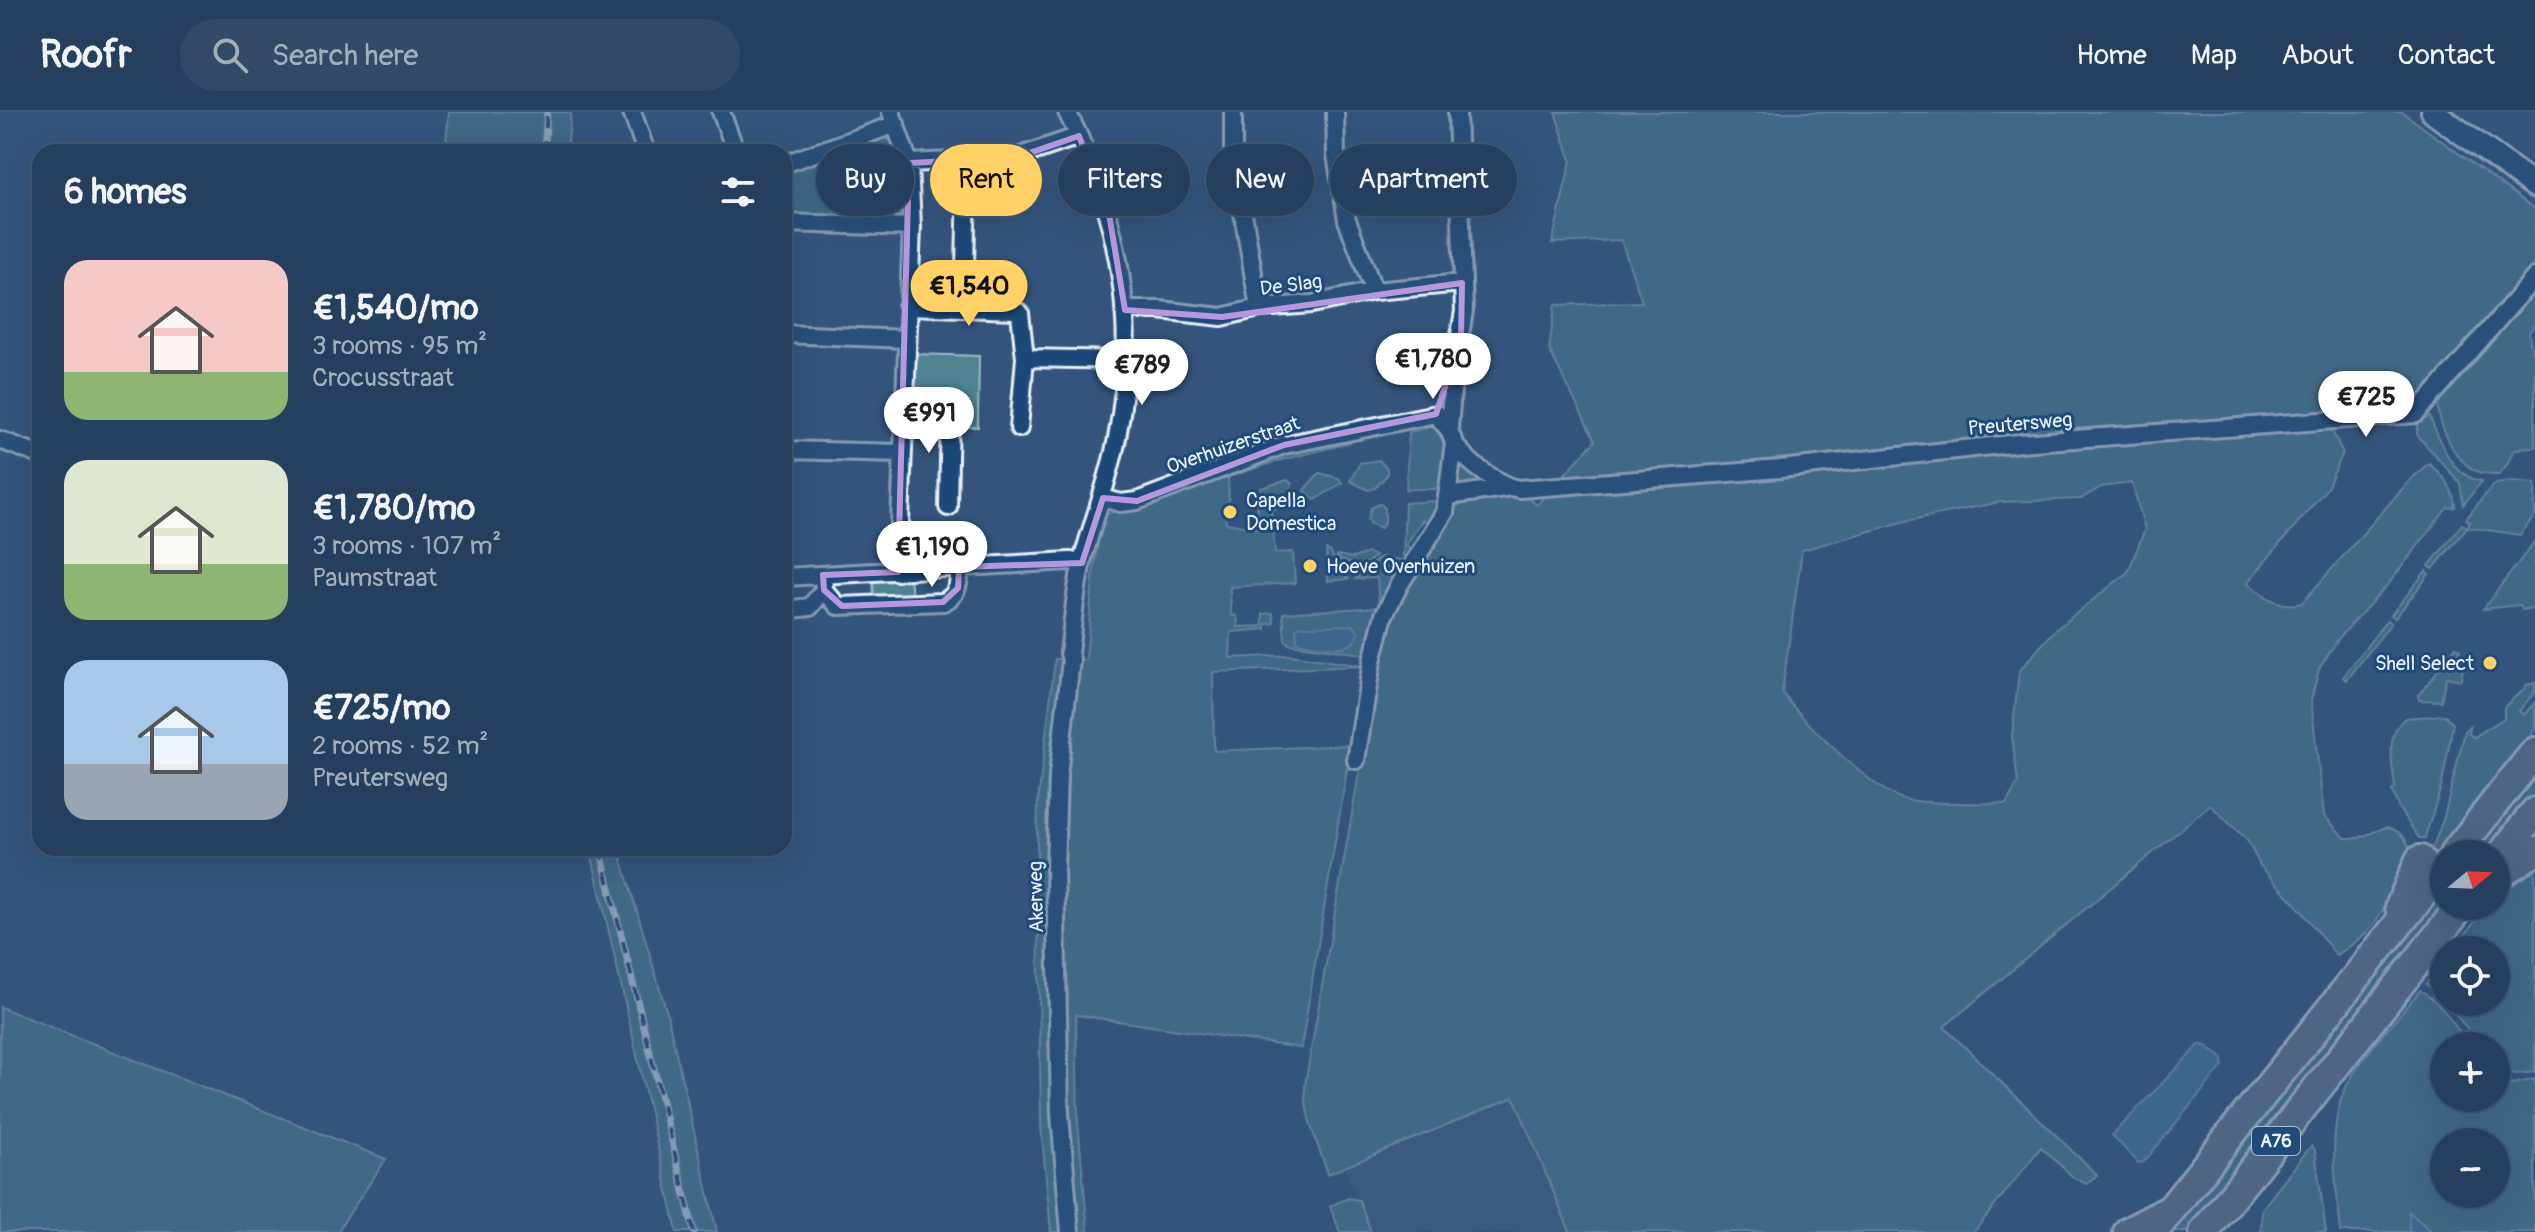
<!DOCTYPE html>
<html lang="en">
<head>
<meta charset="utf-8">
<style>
  :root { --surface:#273f5e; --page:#334a67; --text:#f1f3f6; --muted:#a4afbc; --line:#435873; --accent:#ffd166 }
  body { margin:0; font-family:Pangolin,sans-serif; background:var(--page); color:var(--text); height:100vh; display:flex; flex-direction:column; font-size:30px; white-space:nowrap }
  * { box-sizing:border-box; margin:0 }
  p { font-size:26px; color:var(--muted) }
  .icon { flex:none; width:44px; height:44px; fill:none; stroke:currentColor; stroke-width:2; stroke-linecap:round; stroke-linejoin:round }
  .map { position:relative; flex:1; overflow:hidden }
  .sheet { position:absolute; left:32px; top:32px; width:760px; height:712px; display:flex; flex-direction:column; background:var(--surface); border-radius:24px; box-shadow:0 8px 32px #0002,0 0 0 2px var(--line) }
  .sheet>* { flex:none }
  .top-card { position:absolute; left:816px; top:32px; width:760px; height:72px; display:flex; gap:16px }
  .needle { width:52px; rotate:71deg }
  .tools { position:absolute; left:2430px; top:728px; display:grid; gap:16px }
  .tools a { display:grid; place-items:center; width:80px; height:80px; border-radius:50%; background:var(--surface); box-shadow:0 8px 32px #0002,0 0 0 2px var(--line); font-size:40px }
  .price { position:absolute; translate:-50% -68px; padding:0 18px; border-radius:28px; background:#fff; color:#222; font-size:26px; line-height:52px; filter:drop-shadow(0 2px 4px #0008) }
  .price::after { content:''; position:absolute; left:50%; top:48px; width:24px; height:18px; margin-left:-12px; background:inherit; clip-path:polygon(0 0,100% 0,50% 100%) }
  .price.selected { background:var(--accent); color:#111 }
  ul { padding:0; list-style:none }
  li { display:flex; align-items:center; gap:24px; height:200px; padding:0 32px }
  li span { display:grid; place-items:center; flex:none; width:224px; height:160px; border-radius:24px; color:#555 }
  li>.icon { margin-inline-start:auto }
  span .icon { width:96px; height:96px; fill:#fffc; stroke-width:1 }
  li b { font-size:34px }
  h2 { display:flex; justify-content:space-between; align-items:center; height:96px; padding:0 32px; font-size:34px }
  .pill { padding:0 28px; border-radius:36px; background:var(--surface); box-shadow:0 8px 32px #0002,0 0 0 2px var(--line); font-size:28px; line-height:72px }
  .pill.selected { background:var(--accent); color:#111 }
  header { display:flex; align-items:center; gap:48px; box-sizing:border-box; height:112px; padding:0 40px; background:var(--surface); border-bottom:2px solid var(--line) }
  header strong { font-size:38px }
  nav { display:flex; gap:44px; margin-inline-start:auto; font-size:28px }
  .search { width:560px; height:72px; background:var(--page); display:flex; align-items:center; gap:20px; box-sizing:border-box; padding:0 28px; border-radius:44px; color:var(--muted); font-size:30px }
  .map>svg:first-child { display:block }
  .built { fill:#455e83 }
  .green { fill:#508390; stroke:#9cbac4; stroke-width:2; fill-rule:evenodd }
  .water { fill:#477da4; stroke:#87abc6; stroke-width:2 }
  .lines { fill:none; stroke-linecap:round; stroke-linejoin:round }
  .stream { stroke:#87abc6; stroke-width:4 }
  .street-casing { stroke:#e8f1f8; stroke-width:22 }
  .secondary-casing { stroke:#e8f1f8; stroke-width:28 }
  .highway-casing { stroke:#e8f1f8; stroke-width:34 }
  .street { stroke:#1f4a7a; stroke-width:16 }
  .secondary { stroke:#1f4a7a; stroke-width:22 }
  .highway { stroke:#6d7d8c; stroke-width:28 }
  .rail-casing { stroke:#e8f1f8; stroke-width:7 }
  .rail { stroke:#1f4a7a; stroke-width:4; stroke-dasharray:12; stroke-linecap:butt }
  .marked { fill:none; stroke:#b798de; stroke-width:6; stroke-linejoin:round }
  .poi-dot { fill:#ffd166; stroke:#1f4a7a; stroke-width:3 }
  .labels { text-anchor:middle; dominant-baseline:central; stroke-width:6; stroke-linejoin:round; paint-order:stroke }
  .shield { fill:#1f4a7a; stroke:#acbfd2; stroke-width:2 }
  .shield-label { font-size:18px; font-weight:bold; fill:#e8f1f8 }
  .street-label { font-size:20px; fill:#e8f1f8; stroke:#1f4a7a }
  .poi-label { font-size:20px; fill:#e8f1f8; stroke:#1f4a7a; text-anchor:start }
</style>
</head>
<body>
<header>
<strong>Roofr</strong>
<div class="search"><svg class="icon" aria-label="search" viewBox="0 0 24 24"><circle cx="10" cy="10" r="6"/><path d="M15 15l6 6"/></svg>Search here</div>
<nav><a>Home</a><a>Map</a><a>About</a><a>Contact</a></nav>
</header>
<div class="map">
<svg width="2535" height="1120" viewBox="0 0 2535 1120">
  <rect width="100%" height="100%" fill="#34547e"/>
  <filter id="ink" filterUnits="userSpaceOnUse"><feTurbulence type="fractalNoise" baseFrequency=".0125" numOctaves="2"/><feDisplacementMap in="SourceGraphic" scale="16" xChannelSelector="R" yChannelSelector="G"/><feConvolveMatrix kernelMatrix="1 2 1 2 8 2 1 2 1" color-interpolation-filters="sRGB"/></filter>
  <g filter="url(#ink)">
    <path class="built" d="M1514,984L1570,1120H1371L1345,1055Z"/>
    <path class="green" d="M449,0H571L567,40H445Z
      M1555,0H2402L2535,97V150L2413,297L2330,315L2343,341L2327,376L2247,471C2265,484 2278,497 2302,491L2410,368L2429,351C2443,365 2454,375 2455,395L2447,396L2390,470L2338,527L2319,557L2311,588L2324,704L2345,726H2359L2386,715C2399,718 2410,728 2409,741C2408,759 2379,807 2367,820C2358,829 2347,837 2336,843L2295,791L2261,755L2247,728L2210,693L1944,915L2097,1063L2086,1072L2074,1066L2041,1035L1974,1120H1570L1514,985L1328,1062C1318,1032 1304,1005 1305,973L1381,534L1389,510L1453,386L1522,381L1537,393L1595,329L1549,237L1555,193L1642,190L1621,128L1552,131L1571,48ZM2132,371L2145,417L2128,460L2054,519L2019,559L2012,624L2018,671L2006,692C1974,690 1939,693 1907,688C1877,683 1799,606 1782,580L1802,438L1906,409L2000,390L2081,387L2101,375Z
      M880,24L892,29C899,56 900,82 900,110L784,107V59Z
      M2535,172V211L2529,221L2532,240L2535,241V335C2503,334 2517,346 2499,362C2492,362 2485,362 2479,360C2455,352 2437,312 2438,288Z
      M915,242L979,244L978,315H955L964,313V294L913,291Z
      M2428,300C2438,325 2450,365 2482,369L2463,393L2460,371L2417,323L2418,310Z
      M1425,310C1452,319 1443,348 1442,371L1435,377H1406L1409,320L1426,316Z
      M1349,325L1350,331L1281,348L1228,365L1229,395H1225L1226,411L1260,417L1257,394L1263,392L1273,393L1275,397L1271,398L1275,441L1293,440L1295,471L1230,475L1231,503L1237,504L1238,515L1263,514V502L1273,501L1274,511L1266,512V517L1231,520L1230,546L1291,543L1362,554L1213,560L1214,639L1351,633L1301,936L1076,903L1078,1011L1088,1120H1051L1041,1013L1037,731L1038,690L1055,547L1086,548L1094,456L1102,404L1264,346Z
      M1459,344L1493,372L1454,375Z
      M1379,348L1387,357V363L1375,376L1368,378L1350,369L1360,351Z
      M1319,361L1339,366L1342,371L1315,388L1304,378Z
      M1288,368L1292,372L1287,386L1261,383V376Z
      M2510,369L2535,371V404L2520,423L2467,415L2433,457L2429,454L2462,412L2467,415L2470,410L2466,407L2493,373Z
      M1437,389L1440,393L1431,413L1422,408L1406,433L1415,441L1409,446L1403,444L1405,391Z
      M1380,392L1385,396V410L1381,416L1371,412L1368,407L1371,396Z
      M2535,429V496L2522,498L2520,493L2483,497Z
      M1326,438L1330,439L1342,461L1349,467L1328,469Z
      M1368,441L1375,444L1352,464L1343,456L1337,443L1353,446Z
      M1380,445L1407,449L1369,538L1362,542L1289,532L1285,528L1283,501L1379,495L1377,466L1355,467Z
      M2426,459L2429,462L2395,506L2391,503Z
      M910,464L912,484L874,486L873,466Z
      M2387,508L2391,511L2347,568L2343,565Z
      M2456,535L2460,538L2458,541L2465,543L2461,568L2446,565L2441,589L2419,588L2418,584Z
      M2535,571V580L2519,599L2524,603L2535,590V617L2424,758L2444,705L2465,619L2471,613L2469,622L2474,625L2504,606V595L2525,576V573Z
      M2445,603L2453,612L2442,672L2426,722L2425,726H2419L2399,697L2392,678L2395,677C2393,653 2384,623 2405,606Z
      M2535,651V684L2490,742H2463Z
      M590,736H618L620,742L667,901L717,1120H677Z
      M2535,744V960L2515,962L2496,953V934H2479L2447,890H2496V838H2453L2487,794H2496C2496,772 2519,757 2535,744Z
      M2444,767V794L2193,1120H2166Z
      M2444,849V887L2426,872Z
      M2420,878C2442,891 2455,914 2469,934H2444V986H2496V965L2513,972L2535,967V1120H2432L2409,1100V1120H2341C2337,1079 2329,1036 2339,995C2348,955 2395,911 2420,878ZM2444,1030H2496V1082H2444Z
      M0,895L386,1047L337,1120H0Z
      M2311,1034L2315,1038L2326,1120H2261L2262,1097Z
      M1348,1086L1359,1088L1371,1120H1340L1330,1094Z"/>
    <path class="water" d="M1353,513L1359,520C1354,545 1316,534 1297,530L1296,517L1301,514Z
      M2200,932L2208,935L2223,947V954L2144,1050L2138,1051L2112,1023Z
      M2409,1100L2432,1120H2409Z"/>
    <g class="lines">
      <path class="stream" d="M1334,446L1352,453L1386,456"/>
      <g class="street-casing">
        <path id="street" d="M632,0L646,40
          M721,0L736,40
          M891,0L909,51L912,115L898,460
          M1067,0C1119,102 1139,213 1117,326C1109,368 1093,408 1082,450C1075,479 1073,511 1069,541L1071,548L1058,664L1055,757L1060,1002L1070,1120
          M1233,0V42L1259,196
          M1335,0L1336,43L1347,108L1374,179
          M909,51L1015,46L1079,24
          M784,52L896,12
          M784,111L912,115
          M907,194L1015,198L1020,201L1025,246L1019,316
          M964,196L967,71
          M1125,198H1159L1222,205L1259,196L1312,192L1374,179L1462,171
          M784,222L906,227
          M1025,246L1126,248
          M904,296H945L950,301L948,395
          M1449,318L1453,265L1464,199L1457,0
          M0,328L40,343
          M1454,331C1468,352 1488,365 1511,375
          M784,338L901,341
          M1448,384L1511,375L1519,377L1780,357L2020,331L2416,302L2535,165
          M1103,386L1121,391L1137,389L1284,333L1436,302
          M823,463L824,478L838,494L943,490C958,484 960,470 959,455
          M784,465L1070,449L1082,451
          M784,498L810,495L824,478
          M1356,648L1372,549L1384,503L1400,472L1445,400L1454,331L1449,318L1436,302"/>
      </g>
      <g class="secondary-casing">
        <path id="secondary" d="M2433,0L2535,74"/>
      </g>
      <g class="highway-casing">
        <path id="highway" d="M2454,742L2535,640
          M2496,750L2535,700
          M2496,764L2535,739
          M2400,795L2420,748
          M2128,1120L2166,1100
          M2153,1120L2444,755
          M2204,1120L2461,794"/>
      </g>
      <use href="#street" class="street"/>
      <use href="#secondary" class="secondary"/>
      <use href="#highway" class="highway"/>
      <g class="rail-casing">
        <path id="rail" d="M544,40L547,0
          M600,736L694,1120"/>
      </g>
      <use href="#rail" class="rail"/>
    </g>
  </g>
  <path d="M0 0H2535V1120H0ZM1079,24L1109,102L1125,198L1222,205L1462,171L1461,226L1436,302L1284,333L1137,389L1103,386L1082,451L959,455L958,476L943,490L842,494L824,478L823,463L898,460L909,51L1015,46Z" fill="#34547e" fill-opacity=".55" fill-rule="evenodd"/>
  <path class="marked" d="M1079,24L1109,102L1125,198L1222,205L1462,171L1461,226L1436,302L1284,333L1137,389L1103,386L1082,451L959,455L958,476L943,490L842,494L824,478L823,463L898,460L909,51L1015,46Z"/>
  <g class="poi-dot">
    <circle cx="1230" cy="400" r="8"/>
    <circle cx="1310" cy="454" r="8"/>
    <circle cx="2490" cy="551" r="8"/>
  </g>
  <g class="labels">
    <rect class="shield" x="2252" y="1015" width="48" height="28" rx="6"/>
    <g class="shield-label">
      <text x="2276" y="1029">A76</text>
    </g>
    <g class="street-label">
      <text transform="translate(1291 173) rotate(-7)">De Slag</text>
      <text transform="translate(2020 312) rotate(-5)">Preutersweg</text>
      <text transform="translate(1233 333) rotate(-19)">Overhuizerstraat</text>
      <text transform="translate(1036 785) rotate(-91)">Akerweg</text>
    </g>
    <g class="poi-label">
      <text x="1246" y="388">Capella<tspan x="1246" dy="23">Domestica</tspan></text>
      <text x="1326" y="454">Hoeve Overhuizen</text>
      <text x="2474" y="551" text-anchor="end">Shell Select</text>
    </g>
  </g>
</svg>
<div class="tools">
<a><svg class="needle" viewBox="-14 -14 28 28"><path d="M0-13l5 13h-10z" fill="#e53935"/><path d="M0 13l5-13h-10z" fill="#a4afbc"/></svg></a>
<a><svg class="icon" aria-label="locate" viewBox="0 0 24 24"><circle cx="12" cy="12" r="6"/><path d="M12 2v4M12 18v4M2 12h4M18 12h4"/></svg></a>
<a>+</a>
<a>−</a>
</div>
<b class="price selected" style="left:969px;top:216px">€1,540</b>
<b class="price" style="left:1433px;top:289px">€1,780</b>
<b class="price" style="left:1142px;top:295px">€789</b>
<b class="price" style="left:2366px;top:327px">€725</b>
<b class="price" style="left:929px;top:343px">€991</b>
<b class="price" style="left:932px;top:477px">€1,190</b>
<div class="top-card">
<a class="pill">Buy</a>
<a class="pill selected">Rent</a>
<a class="pill">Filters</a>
<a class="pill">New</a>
<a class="pill">Apartment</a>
</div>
<section class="sheet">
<h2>6 homes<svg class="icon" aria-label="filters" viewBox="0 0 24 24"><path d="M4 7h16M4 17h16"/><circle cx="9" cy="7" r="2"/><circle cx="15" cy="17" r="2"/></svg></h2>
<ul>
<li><span style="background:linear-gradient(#f6c9c9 70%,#8fb573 0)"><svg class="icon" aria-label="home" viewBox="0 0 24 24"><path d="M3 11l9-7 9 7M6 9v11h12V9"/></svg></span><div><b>€1,540/mo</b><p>3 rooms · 95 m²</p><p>Crocusstraat</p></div></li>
<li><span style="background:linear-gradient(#dfe7d0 65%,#8fb573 0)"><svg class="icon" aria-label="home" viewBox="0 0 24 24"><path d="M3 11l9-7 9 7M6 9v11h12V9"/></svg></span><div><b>€1,780/mo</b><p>3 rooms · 107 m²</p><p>Paumstraat</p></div></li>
<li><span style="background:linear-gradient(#a9c7e8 65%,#9aa5b1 0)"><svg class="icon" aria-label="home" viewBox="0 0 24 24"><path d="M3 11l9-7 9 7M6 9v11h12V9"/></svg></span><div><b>€725/mo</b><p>2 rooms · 52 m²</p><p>Preutersweg</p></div></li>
</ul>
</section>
</div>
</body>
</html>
